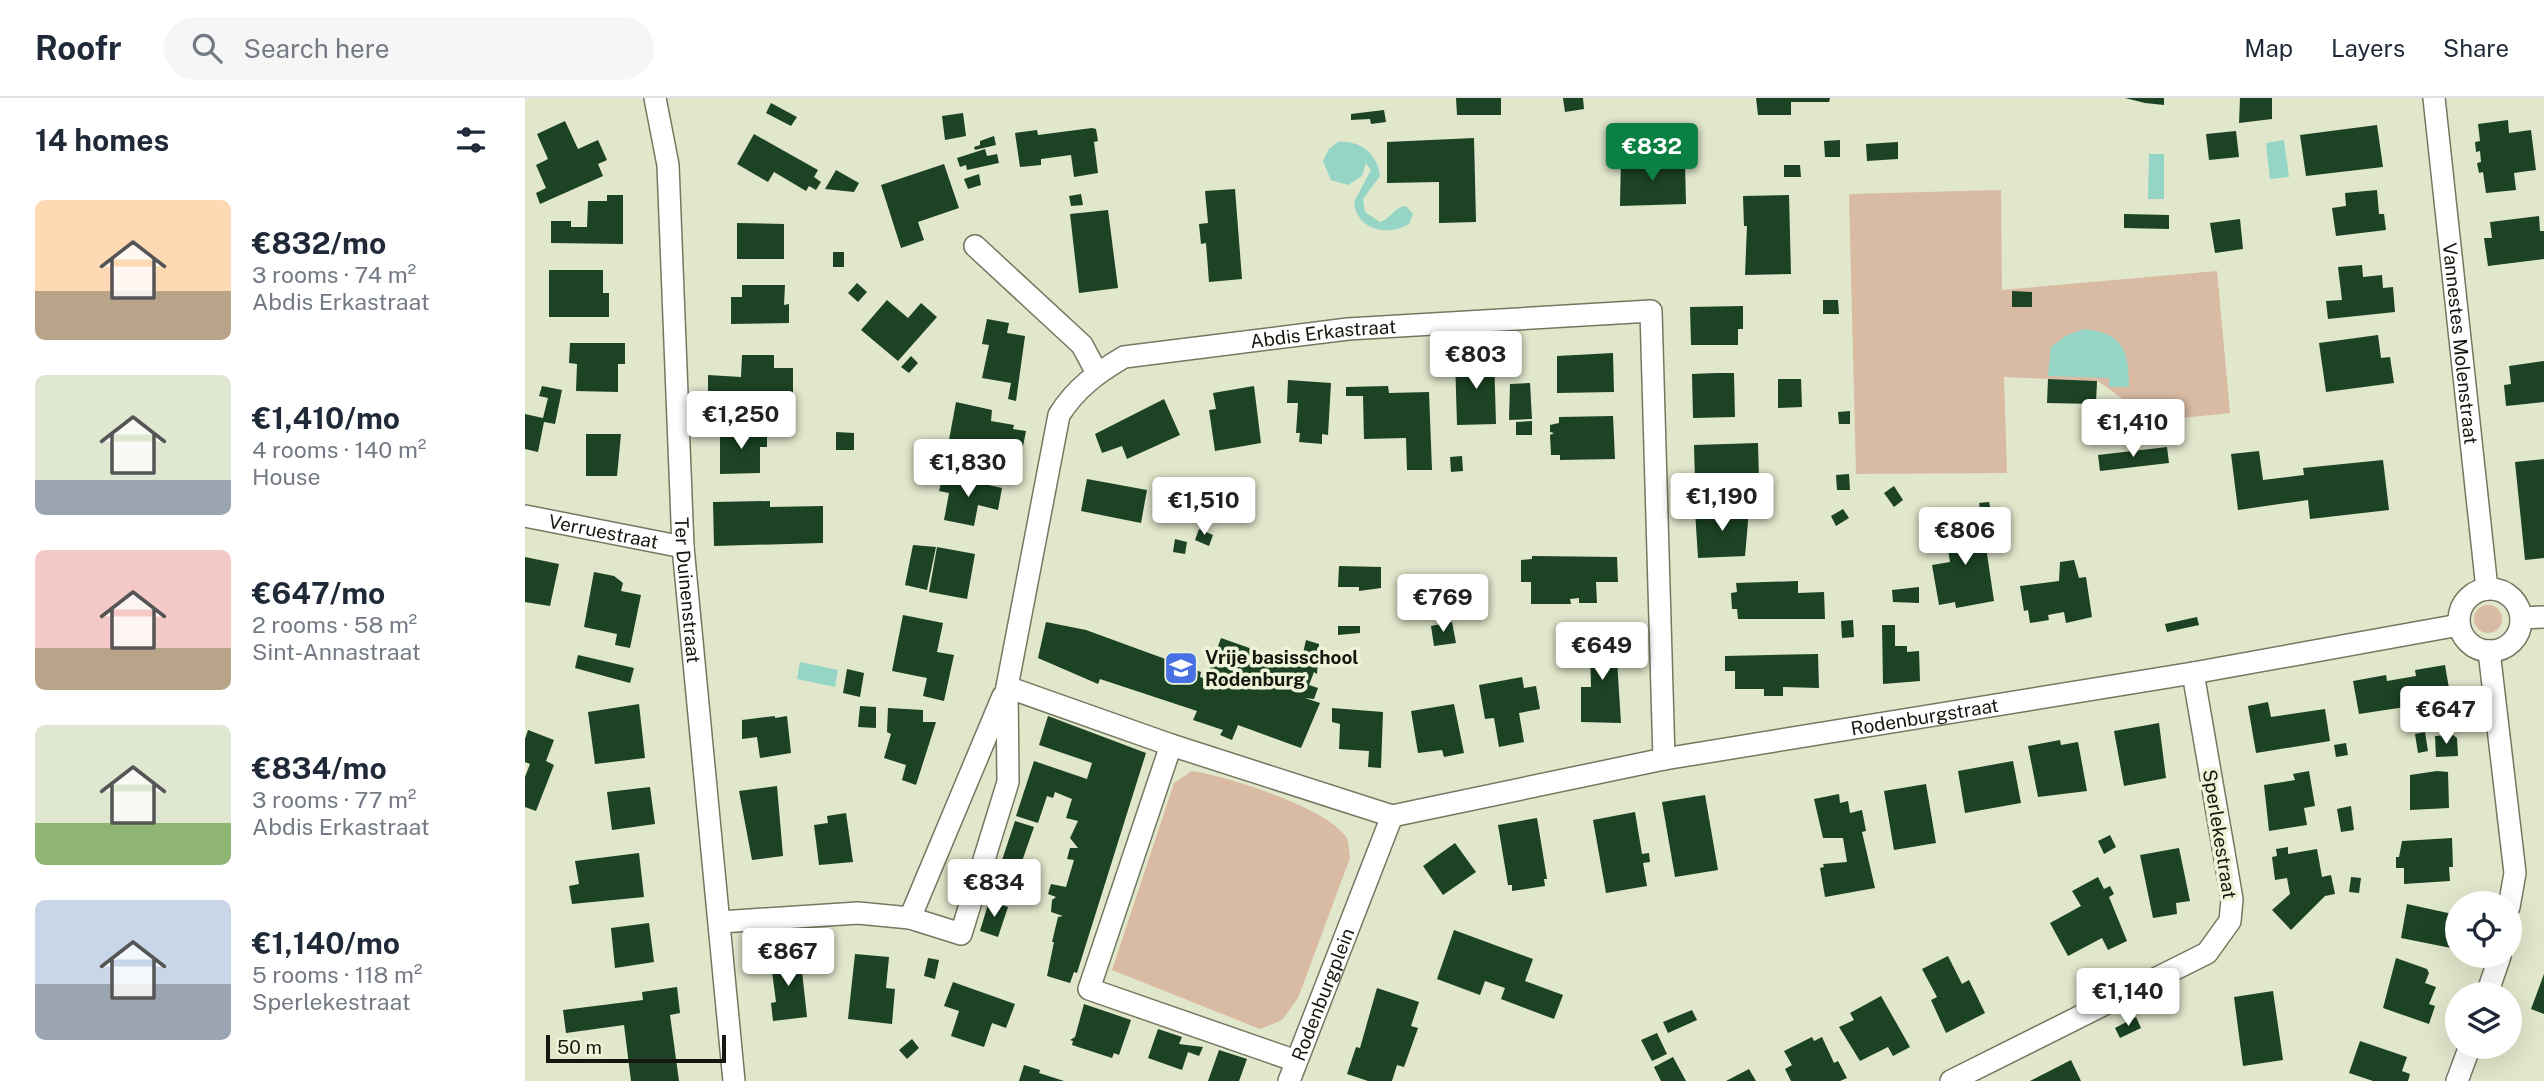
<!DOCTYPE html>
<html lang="en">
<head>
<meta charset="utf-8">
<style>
  :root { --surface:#fff; --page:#f6f6f7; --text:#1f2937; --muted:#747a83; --line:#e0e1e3; --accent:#0b8043 }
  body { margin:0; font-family:"Public Sans",sans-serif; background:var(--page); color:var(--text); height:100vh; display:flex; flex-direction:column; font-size:26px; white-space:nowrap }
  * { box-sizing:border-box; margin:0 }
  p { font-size:23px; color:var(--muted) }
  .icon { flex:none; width:38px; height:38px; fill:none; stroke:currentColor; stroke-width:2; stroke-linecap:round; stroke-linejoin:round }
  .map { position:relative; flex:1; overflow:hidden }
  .side { display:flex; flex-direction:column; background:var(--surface); width:525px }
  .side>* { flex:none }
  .controls { position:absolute; left:1920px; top:793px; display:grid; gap:14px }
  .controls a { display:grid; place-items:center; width:77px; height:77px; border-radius:50%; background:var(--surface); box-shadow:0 7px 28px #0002; font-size:35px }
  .scale { position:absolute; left:21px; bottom:18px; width:180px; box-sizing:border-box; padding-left:7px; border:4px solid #15180e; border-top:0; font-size:19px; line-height:24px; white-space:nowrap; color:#15180e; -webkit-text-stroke:5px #edf4d8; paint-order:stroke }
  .price { position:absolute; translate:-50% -60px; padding:0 16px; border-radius:7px; background:#fff; color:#222; font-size:23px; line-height:46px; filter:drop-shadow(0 2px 4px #0008) }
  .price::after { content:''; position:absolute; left:50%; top:42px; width:21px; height:16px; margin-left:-10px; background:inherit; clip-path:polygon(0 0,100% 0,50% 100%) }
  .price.current { background:var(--accent); color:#fff }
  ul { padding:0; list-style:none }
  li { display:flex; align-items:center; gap:21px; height:175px; padding:0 35px }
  li span { display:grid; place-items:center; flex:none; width:196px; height:140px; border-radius:10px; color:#555 }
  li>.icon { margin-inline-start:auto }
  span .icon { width:84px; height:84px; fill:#fffc; stroke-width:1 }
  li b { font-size:30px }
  h2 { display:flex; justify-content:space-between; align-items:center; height:84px; padding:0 35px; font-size:30px }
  header { display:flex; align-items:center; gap:42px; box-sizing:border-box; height:98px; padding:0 35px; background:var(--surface); border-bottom:2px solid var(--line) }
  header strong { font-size:33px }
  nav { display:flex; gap:38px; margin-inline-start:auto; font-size:24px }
  .search { width:490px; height:63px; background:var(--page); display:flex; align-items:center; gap:18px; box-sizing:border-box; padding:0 24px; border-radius:38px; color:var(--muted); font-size:26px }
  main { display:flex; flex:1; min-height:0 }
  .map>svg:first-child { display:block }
  .green { fill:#d9baa2 }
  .water { fill:#94d5c6 }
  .building { fill:#1c4324 }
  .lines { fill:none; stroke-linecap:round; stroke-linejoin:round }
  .street-casing { stroke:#737960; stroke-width:24 }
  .street { stroke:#fff; stroke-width:21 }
  .labels { text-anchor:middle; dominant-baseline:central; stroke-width:7; stroke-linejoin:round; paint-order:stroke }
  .street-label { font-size:19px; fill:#15180e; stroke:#edf4d8 }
  .poi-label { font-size:19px; font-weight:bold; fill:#15180e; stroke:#edf4d8; text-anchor:start }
</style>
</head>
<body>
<header>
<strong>Roofr</strong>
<div class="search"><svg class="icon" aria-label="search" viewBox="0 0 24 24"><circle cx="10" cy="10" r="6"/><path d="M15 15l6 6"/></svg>Search here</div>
<nav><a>Map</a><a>Layers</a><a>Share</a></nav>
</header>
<main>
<section class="side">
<h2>14 homes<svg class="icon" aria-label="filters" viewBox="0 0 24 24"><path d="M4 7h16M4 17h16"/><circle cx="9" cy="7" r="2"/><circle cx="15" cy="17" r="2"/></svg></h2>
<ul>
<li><span style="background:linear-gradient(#ffd9b3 65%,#b9a48a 0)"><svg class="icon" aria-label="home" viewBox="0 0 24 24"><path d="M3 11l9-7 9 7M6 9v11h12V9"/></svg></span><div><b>€832/mo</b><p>3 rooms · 74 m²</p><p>Abdis Erkastraat</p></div></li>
<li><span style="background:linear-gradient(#dfe7d0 75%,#9aa5b1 0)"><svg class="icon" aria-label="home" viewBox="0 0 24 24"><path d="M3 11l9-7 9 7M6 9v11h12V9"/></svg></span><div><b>€1,410/mo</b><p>4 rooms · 140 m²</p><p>House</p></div></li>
<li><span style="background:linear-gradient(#f6c9c9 70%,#b9a48a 0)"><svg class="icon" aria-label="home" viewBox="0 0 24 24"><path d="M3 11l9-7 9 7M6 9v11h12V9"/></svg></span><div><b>€647/mo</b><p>2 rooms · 58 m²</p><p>Sint-Annastraat</p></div></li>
<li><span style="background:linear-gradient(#dfe7d0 70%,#8fb573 0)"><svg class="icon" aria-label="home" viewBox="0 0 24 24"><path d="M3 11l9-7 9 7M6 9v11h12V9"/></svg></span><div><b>€834/mo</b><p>3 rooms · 77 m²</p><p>Abdis Erkastraat</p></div></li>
<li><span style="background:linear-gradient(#c9d6e8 60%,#9aa5b1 0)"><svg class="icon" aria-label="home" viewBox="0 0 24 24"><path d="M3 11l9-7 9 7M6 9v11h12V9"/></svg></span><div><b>€1,140/mo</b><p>5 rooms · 118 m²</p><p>Sperlekestraat</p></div></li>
</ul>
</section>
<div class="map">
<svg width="2019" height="983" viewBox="0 0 2019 983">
  <rect width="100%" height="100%" fill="#e0e7cb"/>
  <path class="green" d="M1476,92L1477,192L1692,173L1705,315L1628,323L1573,283L1479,279L1482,375L1331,376L1324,96Z
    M1949 521a14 14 0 1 1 28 0a14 14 0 1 1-28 0Z
    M667,673C702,678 802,710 821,739C824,744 824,754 825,760L773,900L757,922L735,931L587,872L649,685Z"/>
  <path class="water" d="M1759,42L1764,79L1745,81L1741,45Z
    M813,44C835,42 853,56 855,78L838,101L840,114L855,124C866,121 870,108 881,108L888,116L884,126C862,139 832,132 829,104L846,72L841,65L837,78L823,87L806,82L798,63L804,51Z
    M1624,56H1639V101H1623Z
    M1559,231C1598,235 1604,252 1604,289H1584V280L1523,278L1526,249L1542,237Z
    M275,564L313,572L310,589L272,581Z"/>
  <path class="building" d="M931,0H976V17H932Z
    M1038,0H1058L1059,11L1040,14Z
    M1231,0H1305L1304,4H1266V17H1233Z
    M1600,0H1639V7L1620,5Z
    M1715,0H1747V21L1714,25Z
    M246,5L272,19L266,28L241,15Z
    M859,12L861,24L846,26L845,21L826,22V16Z
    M438,15L441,38L420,42L417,18Z
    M1983,22L1984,35L2006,32L2011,72L1989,75L1991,92L1961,95L1958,74L1954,75L1952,65L1956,64L1955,53L1951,54L1950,44L1955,43L1953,26Z
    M40,23L53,51L73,42L82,62L73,66L78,78L15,106L11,95L21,90L11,67L23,61L12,36Z
    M1852,27L1858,69L1781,78L1775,37Z
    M567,30L571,31L573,43L569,44L573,75L549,79L546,57L516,61V67L495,69L490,35L512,32L513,37Z
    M1711,33L1714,59L1684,62L1681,36Z
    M229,36L293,72L289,79L296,84L291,92L284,88L281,93L249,74L243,84L212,66Z
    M469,38L471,47L450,52L449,49L455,47V43Z
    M949,40L951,124L914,125V84L862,85V44Z
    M1315,42V59H1300L1299,43Z
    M1373,44V61L1342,63L1341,46Z
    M460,51L462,58L472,56L474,65L442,72L441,67L435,69L432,60Z
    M1112,56L1113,66L1160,65L1161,106L1095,108L1096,57Z
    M419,66L434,110L393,124L399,142L376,150L356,87Z
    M1259,67H1275L1276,79H1259Z
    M311,72L334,85L329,94L300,91Z
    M454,76L456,87L443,91L439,81Z
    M710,91L717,181L684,184L681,145L676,146L674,126L683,125L680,93Z
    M1852,92L1854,116H1859L1861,132L1811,138L1807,110L1821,108L1820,95Z
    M556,96L558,107L546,108L544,98Z
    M82,97H98V146L26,145V123H46V129H62L63,103H82Z
    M1264,97L1266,176L1220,177L1222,128H1219L1218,98Z
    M583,112L593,190L554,195L545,116Z
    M1599,116L1644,117V131L1599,130Z
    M2014,118L2015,133H2019V161L1963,168L1959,140H1967L1965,124Z
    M1715,121L1718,151L1690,155L1685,125Z
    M212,125L259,126V161H212Z
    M308,154H319V169H308Z
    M1837,167L1838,179L1857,177L1858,190L1868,189L1870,214L1803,221L1801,203L1817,202L1813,169Z
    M24,172H78V195H84V219H24Z
    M332,185L342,194L333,204L323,195Z
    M217,187H260L259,207L264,206V225L206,226V199H217Z
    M1487,193L1507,194V209H1487Z
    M362,202L383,220L396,205L412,219L373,263L336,232Z
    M1298,202H1313L1314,216H1298Z
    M1218,208V231H1213V247H1166L1165,209Z
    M462,221L484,225L482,235L500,238L491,303L483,301L486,285L457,280L464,247L457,246Z
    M1853,237L1856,260L1865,259L1869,285L1801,294L1794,245Z
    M45,245H100V266H93V294L51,293L52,266L44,265Z
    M1088,255L1089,294L1032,295V258Z
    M217,257H249V270H268V304H248V308L183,305V277L216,279Z
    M386,258L393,265L384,275L376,269Z
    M969,258L971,326L932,327L930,260Z
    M2019,263V304L1981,308L1979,287L1986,286L1984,268Z
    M1191,275H1209L1210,319L1168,320L1167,276Z
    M1253,281H1276L1277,309L1253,310Z
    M1523,281L1572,283L1571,306L1522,305Z
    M763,282L806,285L803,337L797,336V346L774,344L775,335H771L773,305H762Z
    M1005,285L1007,321L984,322L985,286Z
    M17,288L37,292L30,326L19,324L13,354L0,351V316L18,320L23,300L14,298Z
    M729,288L736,345L690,353L684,312L691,311L688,295Z
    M863,288L864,295L904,294L907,372H882L881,340L839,341L838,298H821V289Z
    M639,301L655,337L602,361L597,348L577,355L570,336Z
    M431,304L467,312L466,323L489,327L488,331L501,333L494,369L476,365L478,352L424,342Z
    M1325,313V326H1314L1313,314Z
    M1088,318L1090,361L1035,362V357H1026L1025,337L1029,335L1025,334V327L1034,325V319Z
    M1007,323V337H991V324Z
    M195,332L242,333V349H235V375L195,376Z
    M311,334L329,335V352H311Z
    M61,336H96L92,378H61Z
    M1233,345L1234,382L1170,383L1169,347Z
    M1642,349L1644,365L1575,373L1573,357Z
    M1734,353L1738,382L1779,377L1778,370L1858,362L1864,412L1785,421L1783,402L1713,412L1706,356Z
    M937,358L938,373L926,374L925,359Z
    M2019,361V460L2000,462L1990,364Z
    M1324,376L1325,392H1312L1311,377Z
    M418,377L477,390L473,412L453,407L449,428L419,422L424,395L414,393Z
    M562,381L622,392L616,425L556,413Z
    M1369,388L1378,402L1369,409L1359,395Z
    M245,403V409L298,408V445L189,448L188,404Z
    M1464,404L1467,418L1456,419L1454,405Z
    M1318,411L1324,420L1311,428L1306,418Z
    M1224,412L1220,458L1173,460L1170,413Z
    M1457,422L1469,503L1431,510L1430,504L1414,507L1407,467L1425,464L1419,427Z
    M674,431L688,437L684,448L670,442Z
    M650,441L662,444L660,456L648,454Z
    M388,447L411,449L402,492L380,487Z
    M412,449L450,456L442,501L404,494Z
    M1007,458L1092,459L1093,484H1071L1072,505H1054V500L1045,501L1046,506H1006V484H996V462L1007,461Z
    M0,459L34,466L25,508L0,504Z
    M1549,462L1554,480L1561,479L1567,519L1541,525L1539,514L1523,517L1524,522L1505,525L1503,512L1499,513L1495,488L1534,483L1535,464Z
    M814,468L856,469V490L834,493V489H813Z
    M69,474L89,478L98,485L96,493L116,497L105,550L90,547L92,536L59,529Z
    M1273,483V495L1299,494L1300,521H1213L1212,511H1207L1206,495L1212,494L1211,485Z
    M1394,489V505L1368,504L1367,492Z
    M378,517L418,525L412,554L429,557L419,603L398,598L402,580L367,573Z
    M1672,519L1674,527L1642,534L1640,526Z
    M1328,522L1329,539L1317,540L1316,523Z
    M521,524L561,532L676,574L675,579L681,581L696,540L775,568L781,542L794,546L792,576L789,574L784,587L793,590L789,601L780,600L795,605L776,650L713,627L707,642L695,637L698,632L668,622L672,613L575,581L573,586L513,560Z
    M927,524L931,545L909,548L906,528Z
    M1357,527H1370V548H1382V554L1394,553L1395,583L1358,586Z
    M813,528H835V535L813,537Z
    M1090,531L1096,625L1056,624V589H1066L1065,552H1069V532Z
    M1293,556L1294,590L1258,589V598H1239V591H1210V573H1200V558Z
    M53,557L109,570L105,585L50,570Z
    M1920,567L1926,602L1834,616L1828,583L1861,577L1862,583L1891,578L1890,572Z
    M322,571L339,575L335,599L318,595Z
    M997,579L999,590L1011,588L1015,611L994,615L999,644L974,649L969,620L960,621L954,587Z
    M1743,604L1746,619L1800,611L1805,643L1731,655L1723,608Z
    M114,606L120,660L70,666L63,614Z
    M929,606L939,655L919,659L917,652L893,655L886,613Z
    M335,608L351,609V630L333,629Z
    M363,610L398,612V624H411L391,687L377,682L381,667L359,660L366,636L362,634Z
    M807,610L858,614L856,670L843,669L844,653L814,651L815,626L807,624Z
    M250,618V620L262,618L266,655L235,660L232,639L217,641V622Z
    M523,618L621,655L552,875L549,874L545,885L522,878L529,844H527L533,819L538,818L526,814L527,802L531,799L523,796L526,786L541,789L549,762L542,761L545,750H553L545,740L553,723L541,720L547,701L530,694L528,700L522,698L513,725L491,718L509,663L562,681L567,665L514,647Z
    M1634,625L1641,680L1599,688L1589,633Z
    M3,632L29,642L21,663L29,667L11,713L0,709V679L5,666L0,664V641Z
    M1900,634L1903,653L1893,655L1890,636Z
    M1928,637L1932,640L1933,658L1911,659L1910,638Z
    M1535,642L1536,647L1553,644L1562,693L1513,699L1503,648Z
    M1821,645L1823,657L1811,659L1809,647Z
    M1488,663L1496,705L1440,715L1433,673Z
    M1784,673L1790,708L1779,710L1782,727L1744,733L1739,687L1770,682L1768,676Z
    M1912,673L1923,674L1924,710L1885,712V677Z
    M1401,686L1411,745L1369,752L1359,693Z
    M252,688L258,758L227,762L214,693Z
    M125,689L130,726L87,732L82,694Z
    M1314,696L1315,705L1323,703L1325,715L1337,712L1341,733L1337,734L1350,790L1300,799L1295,770L1299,769L1298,766L1322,764L1318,740H1298L1289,701Z
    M1180,697L1193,772L1150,779L1137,704Z
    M1826,708L1829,732L1816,734L1812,711Z
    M1110,714L1117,756L1124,755L1125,764L1118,765L1122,788L1081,795L1068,722Z
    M321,715L328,764L294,767L289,727L303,725L302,718Z
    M1012,720L1022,781H1019L1020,788L987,793V787H983L973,727Z
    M490,723L509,729L495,769L477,762Z
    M1585,737L1591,749L1579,756L1573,743Z
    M1927,740L1928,769H1924L1925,783L1879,786V770H1871V759H1874L1877,743Z
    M930,745L951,774L918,797L898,768Z
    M1763,749V756L1792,751L1797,779L1806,777L1810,796L1800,798L1766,832L1747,812L1765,796L1762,780L1750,782L1747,759L1752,758L1751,751Z
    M1654,750L1665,803L1651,805L1652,816L1628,820L1615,757Z
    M114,755L119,799L47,806L44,788L54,786L50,763Z
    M475,767L494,773L488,793L469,787Z
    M1573,779L1579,791L1585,788L1589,796L1584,799L1602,843L1583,852L1577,840L1543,858L1525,825L1556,808L1547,793Z
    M1826,779L1836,780L1834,795L1824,794Z
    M464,803L483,809L473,839L455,833Z
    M1882,806L1932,817L1931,851L1876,840Z
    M124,825L129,864L90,870L86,830Z
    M929,832L1008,861L1000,883L1038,897L1029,921L976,901L980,890L960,883L955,897L912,881Z
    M275,855L282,919L248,923L246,905L251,904L245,858Z
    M330,856L364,859L361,890L370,891L367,926L323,921Z
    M1423,858L1437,886L1444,882L1460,915L1421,935L1406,902L1412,899L1397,871Z
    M403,860L414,862L410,881L399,878Z
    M1871,860L1902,871L1904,875L1900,885L1911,889L1904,906L1910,908L1904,926L1858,910Z
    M2019,876V916L2006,911Z
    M428,884L490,906L481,930L467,925L459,949L426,938L434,913L419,908Z
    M152,889L155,915L145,917L154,983H106L99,927L41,935L38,912L118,902L117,894Z
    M852,890L894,904L886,928L893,930L879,969L872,967L867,983H843L822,976L831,949L835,950Z
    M1748,893L1758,962L1718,968L1709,899Z
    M1356,898L1385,949L1368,958L1363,949L1335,963L1314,929L1329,922L1325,915Z
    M559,906L606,922L594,957L589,955L587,960L547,947L548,943L545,942L550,939Z
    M1167,912L1172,922L1143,935L1138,924Z
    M1611,919L1616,930L1595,940L1590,930Z
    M633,931L657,939L654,946L678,949L674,958L663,954L657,972L623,960Z
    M1132,935L1142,956L1127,963L1116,942Z
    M1287,939L1289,943L1297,939L1309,965L1313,963L1322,980L1315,983H1266L1260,971L1267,967L1259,953Z
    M387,941L394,950L382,961L374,952Z
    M1835,943L1882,959L1877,973L1885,976L1883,983H1848L1824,975Z
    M694,952L722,961L714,983H683Z
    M1148,959L1161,983H1136L1129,969Z
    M1546,962L1556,983H1505Z
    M499,967L515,972L514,975L539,983H494Z
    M1224,971L1231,983H1201Z"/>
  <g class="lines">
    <g class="street-casing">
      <g id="street">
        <path id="s1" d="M130,0L143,67L158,449L209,983"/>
        <path id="s2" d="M1909,0L1962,491"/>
        <path d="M450,148L557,247L572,275"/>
        <path id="s3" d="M0,418L158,449"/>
        <circle cx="1965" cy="522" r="31"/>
        <path d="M1996,520L2019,519"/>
        <path d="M1964,553L1990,775L1984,809"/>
        <path id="s4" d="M482,589L646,647L867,718L1139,661L1668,575L1934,527"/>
        <path d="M646,647L564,891L771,963"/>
        <path id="s5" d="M385,820L436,836L483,684L482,589L534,317C551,290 572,275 599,259L823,231L1126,213L1139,661"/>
        <path d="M195,824L333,815L385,820L478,598"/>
        <path d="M1962,896L1975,858"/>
        <path id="s6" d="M764,983L867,718"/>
        <path d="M1426,983L1682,855L1705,823L1707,801L1668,575"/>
        <path d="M1932,983L1945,948"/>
      </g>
    </g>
    <use href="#street" class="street"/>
  </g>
  <defs>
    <g id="school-square" transform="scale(1.75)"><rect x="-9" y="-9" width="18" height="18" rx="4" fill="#4871e3" stroke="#edf4d8"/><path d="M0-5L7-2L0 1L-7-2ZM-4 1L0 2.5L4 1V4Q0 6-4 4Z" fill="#fff"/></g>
  </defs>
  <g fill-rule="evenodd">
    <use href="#school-square" x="656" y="570"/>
  </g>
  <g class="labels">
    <g class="street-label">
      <text stroke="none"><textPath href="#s5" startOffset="873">Abdis Erkastraat</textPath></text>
      <text stroke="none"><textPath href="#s2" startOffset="247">Vannestes Molenstraat</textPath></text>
      <text stroke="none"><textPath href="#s3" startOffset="80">Verruestraat</textPath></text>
      <text stroke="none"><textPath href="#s1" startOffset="494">Ter Duinenstraat</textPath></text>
      <text stroke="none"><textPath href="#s4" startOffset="948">Rodenburgstraat</textPath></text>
      <text transform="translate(1695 736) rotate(81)">Sperlekestraat</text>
      <text stroke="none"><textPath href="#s6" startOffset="93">Rodenburgplein</textPath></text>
    </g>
    <g class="poi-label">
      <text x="680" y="559">Vrije basisschool<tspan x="680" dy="22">Rodenburg</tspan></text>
    </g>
  </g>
</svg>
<div class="controls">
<a><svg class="icon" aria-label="locate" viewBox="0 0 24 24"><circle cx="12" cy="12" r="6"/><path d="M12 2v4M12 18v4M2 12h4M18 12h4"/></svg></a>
<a><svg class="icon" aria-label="layers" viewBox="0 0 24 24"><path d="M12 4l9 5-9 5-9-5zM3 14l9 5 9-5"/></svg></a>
</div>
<div class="scale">50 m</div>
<b class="price current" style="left:1127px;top:85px">€832</b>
<b class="price" style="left:951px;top:293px">€803</b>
<b class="price" style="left:216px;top:353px">€1,250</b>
<b class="price" style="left:1608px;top:361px">€1,410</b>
<b class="price" style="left:443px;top:401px">€1,830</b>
<b class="price" style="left:1197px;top:435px">€1,190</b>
<b class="price" style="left:679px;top:439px">€1,510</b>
<b class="price" style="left:1440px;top:469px">€806</b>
<b class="price" style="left:918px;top:536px">€769</b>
<b class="price" style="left:1077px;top:584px">€649</b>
<b class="price" style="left:1921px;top:648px">€647</b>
<b class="price" style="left:469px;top:821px">€834</b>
<b class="price" style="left:263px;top:890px">€867</b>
<b class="price" style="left:1603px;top:930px">€1,140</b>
</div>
</main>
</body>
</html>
